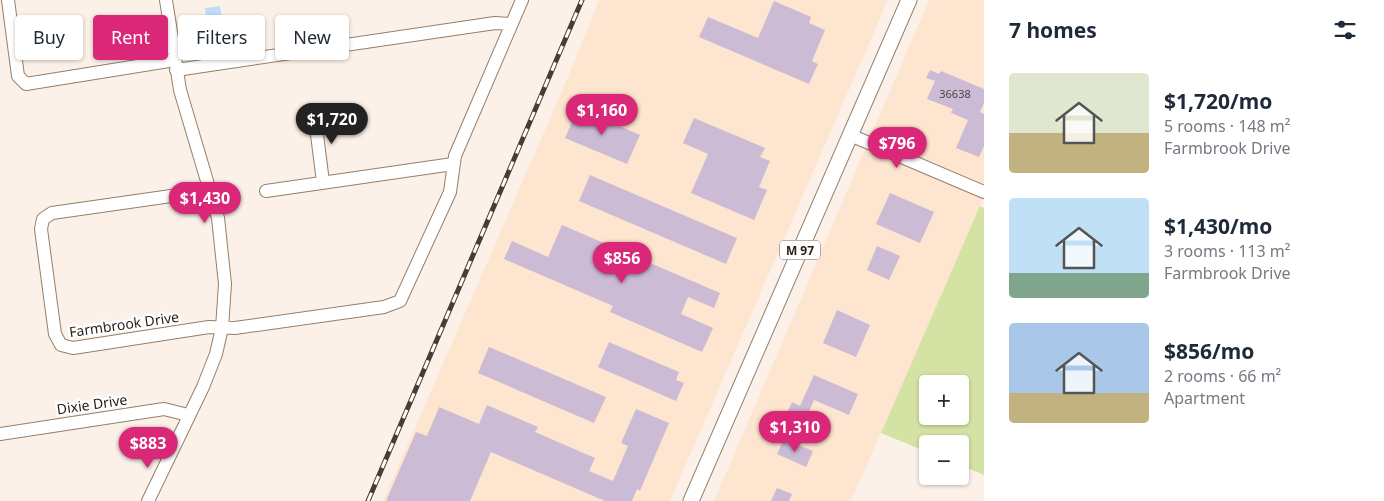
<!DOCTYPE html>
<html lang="en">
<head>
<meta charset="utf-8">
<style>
  :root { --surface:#fff; --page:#f6f6f7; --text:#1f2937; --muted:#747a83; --accent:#db2777 }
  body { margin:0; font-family:"Noto Sans",sans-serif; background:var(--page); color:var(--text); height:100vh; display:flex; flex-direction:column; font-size:19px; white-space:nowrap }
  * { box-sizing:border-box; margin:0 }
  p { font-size:16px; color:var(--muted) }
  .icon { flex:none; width:28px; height:28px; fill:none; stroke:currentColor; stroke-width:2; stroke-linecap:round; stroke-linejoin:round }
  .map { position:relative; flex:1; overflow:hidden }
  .details { display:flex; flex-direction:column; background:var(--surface); width:400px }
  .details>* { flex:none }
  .banner { position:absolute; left:15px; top:15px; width:475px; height:45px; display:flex; gap:10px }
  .buttons { position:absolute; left:919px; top:375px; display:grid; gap:10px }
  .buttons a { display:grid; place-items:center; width:50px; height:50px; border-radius:5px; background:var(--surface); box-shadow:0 1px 4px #0004; font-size:25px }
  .price { position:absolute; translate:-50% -42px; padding:0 11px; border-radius:18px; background:var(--accent); color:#fff; font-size:16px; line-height:32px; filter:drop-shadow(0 1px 2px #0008) }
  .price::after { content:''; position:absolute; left:50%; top:30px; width:15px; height:11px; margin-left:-8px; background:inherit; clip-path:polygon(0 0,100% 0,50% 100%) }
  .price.selected { background:#222; color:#fff }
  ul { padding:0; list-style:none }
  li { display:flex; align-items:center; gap:15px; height:125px; padding:0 25px }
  li span { display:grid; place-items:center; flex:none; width:140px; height:100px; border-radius:5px; color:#555 }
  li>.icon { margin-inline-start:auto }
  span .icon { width:60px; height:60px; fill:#fffc; stroke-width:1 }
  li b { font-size:21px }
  h2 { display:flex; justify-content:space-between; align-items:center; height:60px; padding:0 25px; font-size:21px }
  .tag { padding:0 18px; border-radius:5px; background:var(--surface); box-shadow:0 1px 4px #0004; font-size:18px; line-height:45px }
  .tag.selected { background:var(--accent); color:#fff }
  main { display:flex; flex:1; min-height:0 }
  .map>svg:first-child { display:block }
  .built { fill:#fee5cf }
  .green { fill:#d4e2a4; fill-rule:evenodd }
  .water { fill:#c1dcfa }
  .building { fill:#ccbbd5 }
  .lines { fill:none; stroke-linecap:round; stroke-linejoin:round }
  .minor-casing { stroke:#957f6a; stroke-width:14 }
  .major-casing { stroke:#957f6a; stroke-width:17 }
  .minor { stroke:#fff; stroke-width:12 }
  .major { stroke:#fff; stroke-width:15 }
  .rail-casing { stroke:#473d35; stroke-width:5 }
  .rail { stroke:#fff; stroke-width:3; stroke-dasharray:9; stroke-linecap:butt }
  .labels { text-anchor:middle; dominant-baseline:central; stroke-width:5; stroke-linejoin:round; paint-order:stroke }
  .number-label { font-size:11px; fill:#504445 }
  .shield { fill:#fff; stroke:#67615b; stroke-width:1 }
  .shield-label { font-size:12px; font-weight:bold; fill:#261d15 }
  .street-label { font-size:14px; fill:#261d15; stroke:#fff }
</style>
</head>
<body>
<main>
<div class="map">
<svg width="984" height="501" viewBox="0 0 984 501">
  <rect width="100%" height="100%" fill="#fbf1e8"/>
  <path class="built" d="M599,0H888L670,501H383L565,84Z
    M929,0H984V197L851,501H714Z"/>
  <path class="green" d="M980,206L984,208V475L960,465V444H928L927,452L881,433ZM928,384H960V416H928Z"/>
  <path class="water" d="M220,6L225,40L210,42L205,8Z"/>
  <path class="building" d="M774,1L811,17L809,23L825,30L812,61L818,64L809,84L699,37L708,17L758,38Z
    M930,70L939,74L941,71L984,89V103L980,112L984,114V146L979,157L956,148L968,120L951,113L953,109L927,99L935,81L926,78Z
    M578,108L640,135L627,164L565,138Z
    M694,118L765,148L760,157L770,161L759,187L767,190L754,220L691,193L708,154L683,143Z
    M590,175L737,238L726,264L579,201Z
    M890,193L934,212L920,243L876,224Z
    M562,225L720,293L714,308L688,297L681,314L713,328L702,352L610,312L613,306L504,259L512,241L548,257Z
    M877,246L900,256L889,280L867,270Z
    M837,310L870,325L856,357L823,343Z
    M609,342L679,372L676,380L684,383L676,401L598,367Z
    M489,347L606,397L594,423L478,373Z
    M814,375L858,394L849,415L814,400L803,426L785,418L792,402L800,406Z
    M487,405L538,427L535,432L595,458L589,471L613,481L628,446L621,443L636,409L669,423L640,491L637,489L632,501H605L491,452L470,501H386L416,432L427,436L439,407L479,424Z
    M784,439L813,451L806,467L777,454Z
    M777,488L792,494L789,501H771Z"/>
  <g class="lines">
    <g class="minor-casing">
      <path id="minor" d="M8,0L18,76L26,84L175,60
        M176,70L495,23L511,24
        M314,111L323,182
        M850,135L984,192
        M211,188L199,192L52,213L43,219L41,229L55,334L61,345L73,348L209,327L235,328L384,307L400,301L450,192L455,156L522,0
        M266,191L453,164
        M0,434L164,409L188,415
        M148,501L203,387L216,354L222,328L225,284L218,218L180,90L166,0"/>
    </g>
    <g class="major-casing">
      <path id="major" d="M691,501L909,0"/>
    </g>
    <use href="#minor" class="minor"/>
    <use href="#major" class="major"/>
    <g class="rail-casing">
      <path id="rail" d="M368,501L582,0"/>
    </g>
    <use href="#rail" class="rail"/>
  </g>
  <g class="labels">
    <g class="number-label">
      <text x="955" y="93">36638</text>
    </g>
    <rect class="shield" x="780" y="240.5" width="40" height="19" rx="4"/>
    <g class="shield-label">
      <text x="800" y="250">M 97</text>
    </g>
    <g class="street-label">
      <text transform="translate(124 324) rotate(-8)">Farmbrook Drive</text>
      <text transform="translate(92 404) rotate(-8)">Dixie Drive</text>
    </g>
  </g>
</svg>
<div class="buttons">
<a>+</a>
<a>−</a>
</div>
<b class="price" style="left:602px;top:136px">$1,160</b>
<b class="price selected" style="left:332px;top:145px">$1,720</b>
<b class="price" style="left:897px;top:169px">$796</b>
<b class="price" style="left:205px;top:224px">$1,430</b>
<b class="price" style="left:622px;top:284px">$856</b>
<b class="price" style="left:795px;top:453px">$1,310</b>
<b class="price" style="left:148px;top:469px">$883</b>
<div class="banner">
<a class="tag">Buy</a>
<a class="tag selected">Rent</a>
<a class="tag">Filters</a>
<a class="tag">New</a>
</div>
</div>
<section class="details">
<h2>7 homes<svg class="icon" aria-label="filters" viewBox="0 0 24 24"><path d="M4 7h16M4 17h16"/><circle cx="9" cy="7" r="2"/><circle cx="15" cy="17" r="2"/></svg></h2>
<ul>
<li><span style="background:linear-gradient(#dfe7d0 60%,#c2b280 0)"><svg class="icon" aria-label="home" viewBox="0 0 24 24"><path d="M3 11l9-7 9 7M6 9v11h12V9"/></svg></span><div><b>$1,720/mo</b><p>5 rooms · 148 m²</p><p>Farmbrook Drive</p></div></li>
<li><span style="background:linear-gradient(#bfe0f5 75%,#7fa58c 0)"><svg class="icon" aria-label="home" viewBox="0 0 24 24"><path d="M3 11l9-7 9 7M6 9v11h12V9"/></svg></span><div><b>$1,430/mo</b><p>3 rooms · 113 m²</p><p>Farmbrook Drive</p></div></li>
<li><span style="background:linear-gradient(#a9c7e8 70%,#c2b280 0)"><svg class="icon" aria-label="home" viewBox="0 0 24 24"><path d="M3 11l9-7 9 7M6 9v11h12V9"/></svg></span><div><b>$856/mo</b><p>2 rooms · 66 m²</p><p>Apartment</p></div></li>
</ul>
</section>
</main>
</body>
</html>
